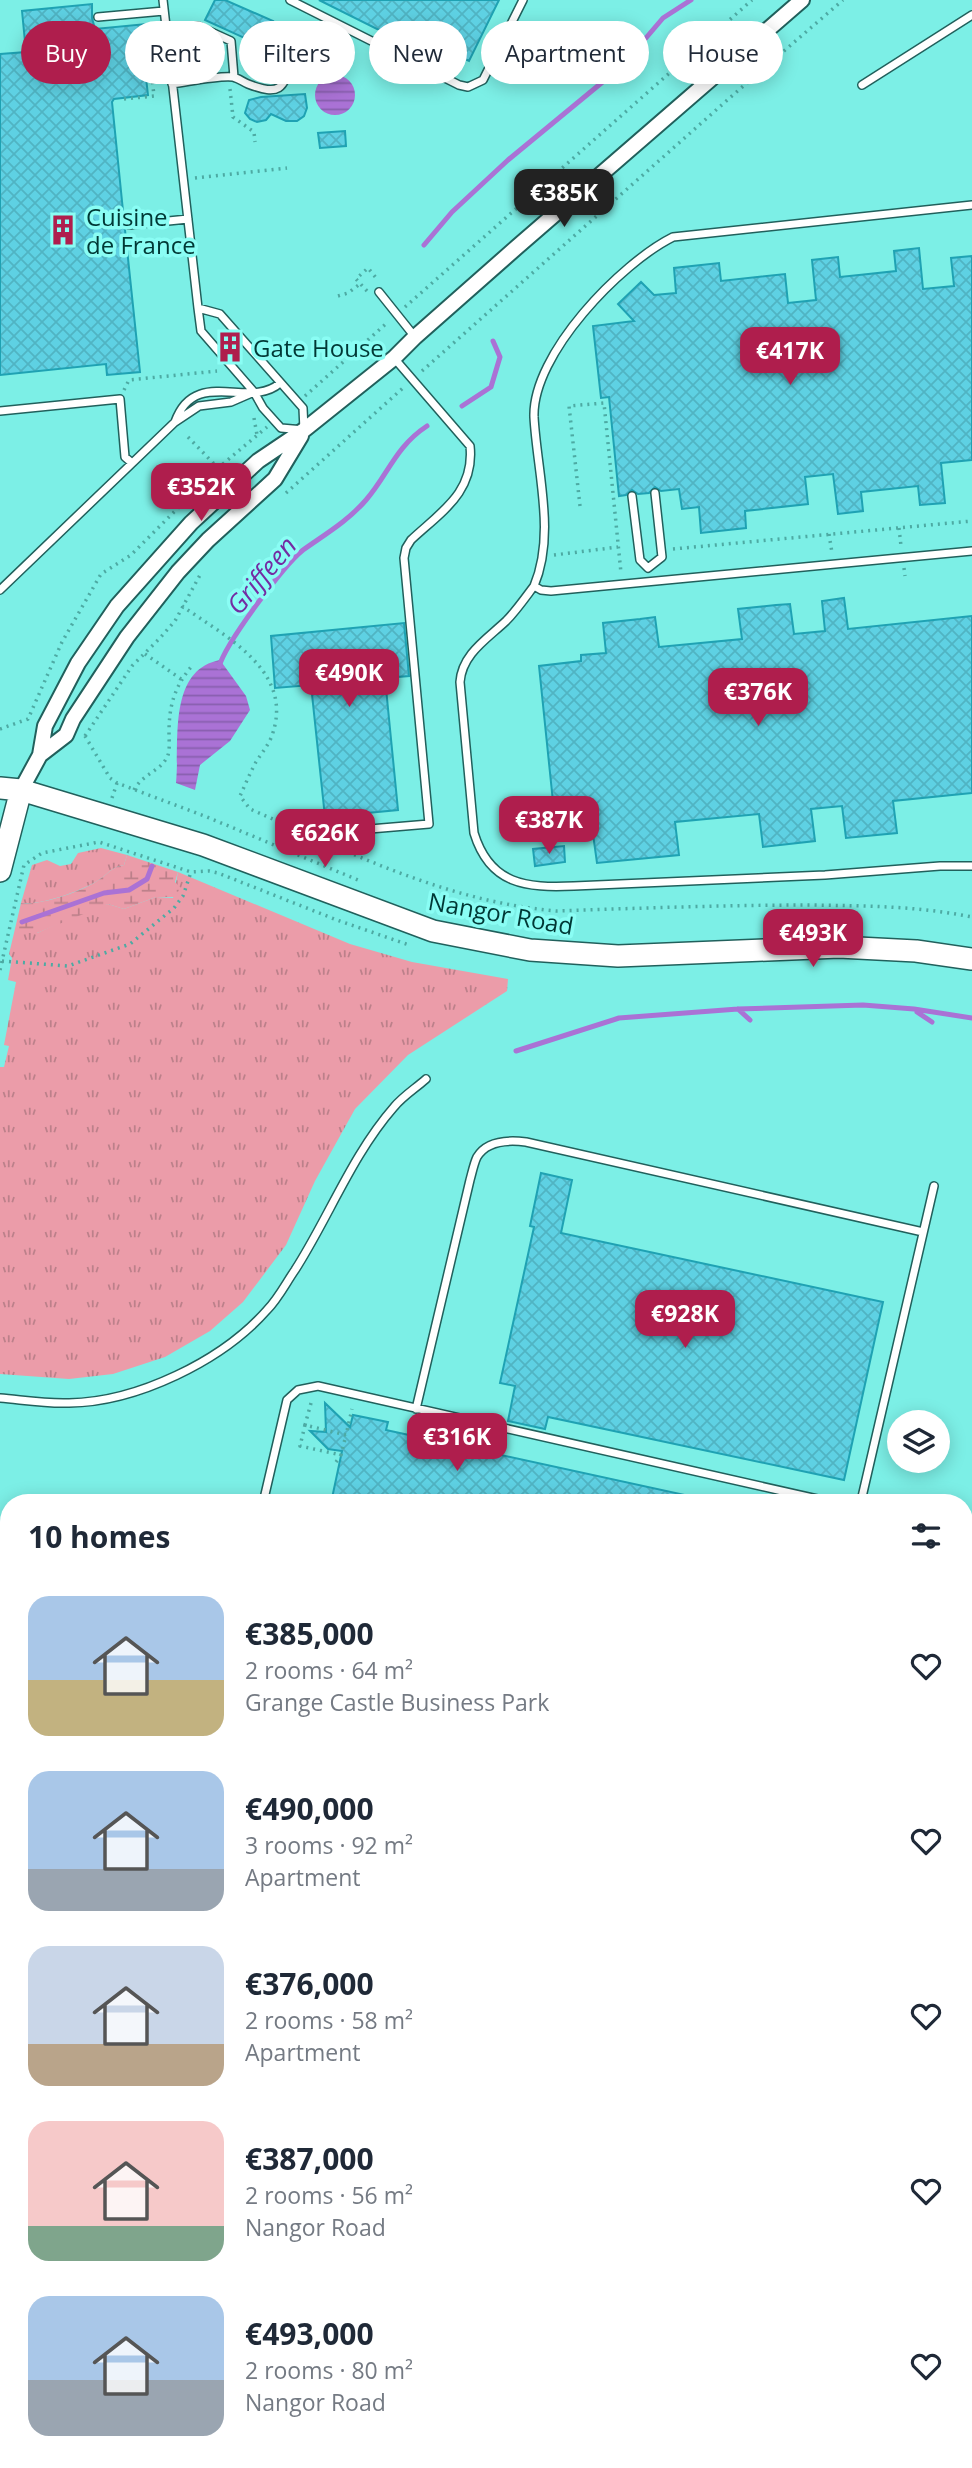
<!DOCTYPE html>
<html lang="en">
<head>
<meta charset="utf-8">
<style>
  :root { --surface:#fff; --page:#f2f2f3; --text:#1f2937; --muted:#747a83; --accent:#af1e4d }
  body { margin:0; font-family:"Open Sans",sans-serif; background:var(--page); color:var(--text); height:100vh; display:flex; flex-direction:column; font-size:26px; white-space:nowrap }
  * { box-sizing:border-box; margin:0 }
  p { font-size:23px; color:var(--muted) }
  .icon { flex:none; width:38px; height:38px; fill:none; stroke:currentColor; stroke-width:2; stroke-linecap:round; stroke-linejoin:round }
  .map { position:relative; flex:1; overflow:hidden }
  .panel { position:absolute; left:0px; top:1494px; width:973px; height:975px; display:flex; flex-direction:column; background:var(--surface); border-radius:28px 28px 0 0; box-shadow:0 4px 18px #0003 }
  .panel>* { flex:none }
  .top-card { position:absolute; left:21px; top:21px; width:931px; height:63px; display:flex; gap:14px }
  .tools { position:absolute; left:887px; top:1410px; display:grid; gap:14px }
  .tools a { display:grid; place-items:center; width:63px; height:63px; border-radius:50%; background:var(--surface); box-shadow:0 4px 18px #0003; font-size:35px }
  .price { position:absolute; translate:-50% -60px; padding:0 16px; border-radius:14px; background:var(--accent); color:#fff; font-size:23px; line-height:46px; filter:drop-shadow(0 2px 4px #0008) }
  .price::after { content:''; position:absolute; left:50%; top:42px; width:21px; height:16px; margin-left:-10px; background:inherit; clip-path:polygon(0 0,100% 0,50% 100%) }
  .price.selected { background:#222; color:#fff }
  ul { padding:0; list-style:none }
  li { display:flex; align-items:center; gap:21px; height:175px; padding:0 28px }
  li span { display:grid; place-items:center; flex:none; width:196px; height:140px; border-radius:21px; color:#555 }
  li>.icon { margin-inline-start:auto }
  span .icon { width:84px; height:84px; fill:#fffc; stroke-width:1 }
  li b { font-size:30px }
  h2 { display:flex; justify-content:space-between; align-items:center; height:84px; padding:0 28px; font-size:30px }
  .pill { padding:0 24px; border-radius:32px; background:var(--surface); box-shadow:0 4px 18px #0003; font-size:24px; line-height:63px }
  .pill.selected { background:var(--accent); color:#fff }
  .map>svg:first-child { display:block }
  .grass { fill:url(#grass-tufts) }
  .wetland { fill:url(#wetland-marsh) }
  .water { fill:url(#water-rules) }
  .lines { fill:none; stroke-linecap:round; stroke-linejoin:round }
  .stream { stroke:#aa72d5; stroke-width:5 }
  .building { fill:url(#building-cross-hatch); stroke:#1fa2b3; stroke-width:2 }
  .lane-casing { stroke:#21605c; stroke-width:10 }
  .street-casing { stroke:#21605c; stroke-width:18 }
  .secondary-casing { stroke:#21605c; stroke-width:24 }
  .path { stroke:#4daaa3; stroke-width:3.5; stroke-dasharray:2 5; stroke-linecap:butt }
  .lane { stroke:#fff; stroke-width:7 }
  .street { stroke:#fff; stroke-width:14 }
  .secondary { stroke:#fff; stroke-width:21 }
  .labels { text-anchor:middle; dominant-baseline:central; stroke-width:7; stroke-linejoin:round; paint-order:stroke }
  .poi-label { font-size:24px; fill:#003835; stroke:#8afdf4; text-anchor:start }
  .street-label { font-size:24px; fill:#003835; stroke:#8afdf4 }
  .water-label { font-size:26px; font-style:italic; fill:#742ca2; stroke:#8afdf4 }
</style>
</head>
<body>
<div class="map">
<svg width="972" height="2468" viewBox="0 0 972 2468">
  <defs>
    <pattern id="grass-tufts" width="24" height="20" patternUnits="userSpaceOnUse" patternTransform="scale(1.75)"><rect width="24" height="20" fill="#eb9ca9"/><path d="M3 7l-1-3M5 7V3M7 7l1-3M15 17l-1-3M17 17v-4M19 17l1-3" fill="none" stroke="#bc808a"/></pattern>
    <pattern id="wetland-marsh" width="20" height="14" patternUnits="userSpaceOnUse" patternTransform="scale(1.75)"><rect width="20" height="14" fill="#eb9ca9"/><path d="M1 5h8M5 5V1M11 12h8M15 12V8" fill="none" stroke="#bc808a"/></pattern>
    <pattern id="water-rules" width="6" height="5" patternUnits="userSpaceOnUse" patternTransform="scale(1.75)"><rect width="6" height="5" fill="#aa72d5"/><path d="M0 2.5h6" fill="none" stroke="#885fae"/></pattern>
    <pattern id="building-cross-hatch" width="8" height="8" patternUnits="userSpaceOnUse" patternTransform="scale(1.75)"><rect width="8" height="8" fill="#5ed1e3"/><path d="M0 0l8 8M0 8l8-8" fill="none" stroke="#50b4c3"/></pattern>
  </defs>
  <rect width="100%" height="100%" fill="#7cefe6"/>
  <path class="grass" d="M101,848L127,855L124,865C112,867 110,872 100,879C85,890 40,906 21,903L32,865L47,860L60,866L71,864L78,853Z
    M178,872L350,944L412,962L508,979L507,991L408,1055L355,1109L315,1181L286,1245L243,1302L210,1331L165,1357L113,1374L69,1379L0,1374V1067H4L9,1046L4,1045L16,982L8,980L12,958L9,954L14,933H37L95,907L108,904L124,909L156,897L173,898Z
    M0,2396L9,2403V2460L85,2461L95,2468H0Z"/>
  <path class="wetland" d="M127,855L178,872L175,882L180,887L176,897H156L124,909L108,904L37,933H14L21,903C40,906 84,891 100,879C110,872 112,867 124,865Z"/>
  <path class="water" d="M315 95a20 20 0 1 1 40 0a20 20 0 1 1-40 0Z
    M220,660L246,696L250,710L230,741L200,765L195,790L176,783C180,743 167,670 220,660Z"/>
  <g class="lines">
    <path class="stream" d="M424,245L452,212L508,160L622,66L663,18L691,0
      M462,406L491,387L500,357L493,341
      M219,667C225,644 283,566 303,550C324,535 348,521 366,500C388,475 395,447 427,426
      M22,922L104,893L129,890L147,879L152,866
      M738,1009L750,1020
      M917,1012L932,1022
      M516,1051L619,1018L738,1009L863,1005L914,1009L972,1018"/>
  </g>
  <path class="building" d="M215,0H225L273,21L262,46L205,20Z
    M319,0H499L469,61L429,42L423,52Z
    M92,4V18L95,29L146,24L149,51L143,52L148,95L114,99L112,102L124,221L123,225L125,230L140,372L107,375L106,364L0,375V54L26,52L22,11Z
    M305,94L307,108L304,116L297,121H286L271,114L266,120L257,122L250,119L245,113L249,100L261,97Z
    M345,131L346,146L320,148L318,133Z
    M919,248L923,289L954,286L951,258L972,256V460L941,463L945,503L920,505L918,486L861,492L863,511L838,514L833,474L805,477L808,504L745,511L746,528L701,533L699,507L682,509L679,489L661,491L655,487L649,493L638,494L632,490L626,495L619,496L609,397L601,398L593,326L634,321L618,304L641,282L654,295L676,293L674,268L719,263L721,281L785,274L788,303L816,300L812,260L838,257L840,277L859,275L896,271L894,251Z
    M844,598L848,629L972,616V793L893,801L897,833L846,838L842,806L811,809L815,841L763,847L759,814L675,822L679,855L597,863L593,834H591L590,827L556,831L539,666L581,661V655L606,653L603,623L640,619L655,617L659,647L742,639L738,609L776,605L790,604L794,634L825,631L822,601Z
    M404,623L409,676L385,678L398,810L325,817L311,685L275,688L271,636Z
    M564,846L565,862L535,866L533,849Z
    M541,1173L572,1180L561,1233L883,1302L844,1480L548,1417L545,1429L508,1421L515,1386L500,1383L534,1227L530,1226Z
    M325,1403L350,1427L353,1415L388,1422L386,1430L694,1497V1503H540L513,1497L512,1503H331L342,1451L328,1449L310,1431L326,1432Z"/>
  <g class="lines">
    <g class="lane-casing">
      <path id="lane" d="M163,0L198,308
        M290,0L459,85L468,87L483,80L523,0
        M98,17L164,11
        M166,29L198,26L231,41L234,77
        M172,84C188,82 219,75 233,77C238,78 243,82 248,84C282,97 283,88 293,58
        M862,85L972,15
        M129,225L188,219
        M379,292L415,337
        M198,308L220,314L303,408L304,430L281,428L263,408L254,392L201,331Z
        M0,411L120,399L125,457L132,463
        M175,422C195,366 250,410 280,383
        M632,496L640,560L648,568L662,557L655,493
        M972,551L551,591L541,590L534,586C525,598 516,611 506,621C487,639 462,654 460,682L474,833C490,885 526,888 574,886L825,875L940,866H972
        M534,586C556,534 537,472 534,417C532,354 621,263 673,237L972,205
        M0,590L175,422L199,406L231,402L254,392
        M358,830L429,824L404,558L406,548L411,540C441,512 475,492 470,446L394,358
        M0,1398C23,1400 46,1404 69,1403C137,1402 222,1361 267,1310C278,1299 286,1283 295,1270C329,1217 352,1155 394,1107C403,1096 416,1088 426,1079
        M416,1409L470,1180C472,1173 474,1163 477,1157C487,1140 510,1140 526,1142L923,1232
        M263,1503L287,1400L298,1390L318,1386L835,1503
        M846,1503L854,1502L862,1497L934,1186
        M964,1735L972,1737
        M0,2010L9,1956
        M964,2089L972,2095
        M0,2169L9,2174
        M964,2173L972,2179
        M3,2236L9,2189
        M964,2380L972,2362
        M739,2460L752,2468
        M716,2468L720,2460
        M863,2468L866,2460
        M926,2468L929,2460"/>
    </g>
    <g class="street-casing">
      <path id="street" d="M40,755L66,735L73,719L127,637L178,572L208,540L275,479L301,436
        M21,790L40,755L45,726L78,663L117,606L191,523L258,461L304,430L394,358L415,337L517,247L802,0
        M0,1764H9
        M964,2005L972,2010"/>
    </g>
    <g class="secondary-casing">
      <path id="secondary" d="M0,788L21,790L203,845L433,931L530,950L618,956L839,947L916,951L972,959
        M0,871L21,790
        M0,2355L9,2362
        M139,2460L149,2468"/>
    </g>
    <path class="path" d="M695,51L707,65
      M230,89L233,117L254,132L255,142
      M124,99L154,96L150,60H146
      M195,178L287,168
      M367,291L356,279L368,268L377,279
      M338,296L348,293L360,284
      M405,307L752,0
      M422,371L733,95L843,0
      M124,390L129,380L217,371
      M305,396L388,322
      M254,418L257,435
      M188,437L218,468
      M286,493L403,388
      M580,506L569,406L604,403L621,573
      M899,528L901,546
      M829,534L832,553
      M673,549L972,521
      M554,555L618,547
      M904,568L905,576
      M182,606C226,637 297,672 271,738C267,747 261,754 256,762C250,773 245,785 240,796L250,809C349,852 447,902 557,911C642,908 727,905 813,905C869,906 917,906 972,917
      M145,654L181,679
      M0,729L28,719L62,642L101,574L131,555L218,468L267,427
      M85,736L132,666L160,638L175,621L200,575
      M85,736L110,778L117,783L207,817L358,880
      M134,790C143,773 162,771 168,755C170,749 169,740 169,733C169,706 174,688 191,667
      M112,798L117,783
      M2,961L68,966L130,944L174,908L183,896L191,872
      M0,970L24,865L42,853L99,842L191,872L209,871L218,873L337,920L409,945
      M311,1403L305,1425L346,1435L352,1409
      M305,1425L300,1446L341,1455L346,1435
      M336,1462L341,1455
      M0,1739L9,1742
      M964,1844L972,1843
      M964,1985L972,1989
      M0,2064H1
      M964,2317L972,2307
      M0,2327L9,2336
      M896,2468L899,2460"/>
    <use href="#lane" class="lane"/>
    <use href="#street" class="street"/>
    <use href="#secondary" class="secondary"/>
  </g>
  <defs>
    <g id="building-bare" transform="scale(2.415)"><path d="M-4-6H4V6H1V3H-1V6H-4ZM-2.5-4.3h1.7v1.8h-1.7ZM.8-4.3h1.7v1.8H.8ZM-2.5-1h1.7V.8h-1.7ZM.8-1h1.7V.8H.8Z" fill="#af1e4d" stroke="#8afdf4" stroke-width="2.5" paint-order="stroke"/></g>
  </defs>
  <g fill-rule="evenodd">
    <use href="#building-bare" x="63" y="230"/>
    <use href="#building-bare" x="230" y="347"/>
  </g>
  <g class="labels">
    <g class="poi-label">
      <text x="86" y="216">Cuisine<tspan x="86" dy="28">de France</tspan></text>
      <text x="253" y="347">Gate House</text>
    </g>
    <g class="street-label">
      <text transform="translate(501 913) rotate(10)">Nangor Road</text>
    </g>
    <g class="water-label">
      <text transform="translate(261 575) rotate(-50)">Griffeen</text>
    </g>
  </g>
</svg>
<div class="tools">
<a><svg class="icon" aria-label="layers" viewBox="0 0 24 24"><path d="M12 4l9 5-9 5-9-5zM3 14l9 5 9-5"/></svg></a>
</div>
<b class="price selected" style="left:564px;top:229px">€385K</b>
<b class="price" style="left:790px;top:387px">€417K</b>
<b class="price" style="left:201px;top:523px">€352K</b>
<b class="price" style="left:349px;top:709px">€490K</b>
<b class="price" style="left:758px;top:728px">€376K</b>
<b class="price" style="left:549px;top:856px">€387K</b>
<b class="price" style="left:325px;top:869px">€626K</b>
<b class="price" style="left:813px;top:969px">€493K</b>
<b class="price" style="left:685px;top:1350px">€928K</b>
<b class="price" style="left:457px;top:1473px">€316K</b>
<div class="top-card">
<a class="pill selected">Buy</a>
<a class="pill">Rent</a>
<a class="pill">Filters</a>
<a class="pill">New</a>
<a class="pill">Apartment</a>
<a class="pill">House</a>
</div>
<section class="panel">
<h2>10 homes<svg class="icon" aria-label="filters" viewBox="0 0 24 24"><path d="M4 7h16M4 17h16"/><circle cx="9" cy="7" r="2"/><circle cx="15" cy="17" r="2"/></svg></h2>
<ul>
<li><span style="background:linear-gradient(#a9c7e8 60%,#c2b280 0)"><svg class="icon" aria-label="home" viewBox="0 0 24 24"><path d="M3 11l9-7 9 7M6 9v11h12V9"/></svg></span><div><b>€385,000</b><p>2 rooms · 64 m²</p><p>Grange Castle Business Park</p></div><svg class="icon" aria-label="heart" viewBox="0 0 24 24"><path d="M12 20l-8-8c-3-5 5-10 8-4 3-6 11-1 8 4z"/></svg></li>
<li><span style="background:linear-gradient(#a9c7e8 70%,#9aa5b1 0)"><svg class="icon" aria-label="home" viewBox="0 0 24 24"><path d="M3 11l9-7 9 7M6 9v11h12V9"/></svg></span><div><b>€490,000</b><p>3 rooms · 92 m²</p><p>Apartment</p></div><svg class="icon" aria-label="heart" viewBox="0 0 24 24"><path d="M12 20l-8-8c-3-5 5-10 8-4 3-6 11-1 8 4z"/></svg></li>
<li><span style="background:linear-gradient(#c9d6e8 70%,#b9a48a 0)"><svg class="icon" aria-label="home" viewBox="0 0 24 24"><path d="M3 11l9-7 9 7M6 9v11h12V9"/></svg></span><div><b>€376,000</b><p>2 rooms · 58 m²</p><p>Apartment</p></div><svg class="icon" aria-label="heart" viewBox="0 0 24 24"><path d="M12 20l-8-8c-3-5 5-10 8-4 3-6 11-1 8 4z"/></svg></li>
<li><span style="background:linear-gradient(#f6c9c9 75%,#7fa58c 0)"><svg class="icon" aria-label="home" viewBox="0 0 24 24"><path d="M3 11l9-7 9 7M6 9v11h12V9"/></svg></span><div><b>€387,000</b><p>2 rooms · 56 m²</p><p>Nangor Road</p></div><svg class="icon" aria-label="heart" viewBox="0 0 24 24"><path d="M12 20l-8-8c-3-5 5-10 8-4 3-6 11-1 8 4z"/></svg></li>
<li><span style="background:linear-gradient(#a9c7e8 60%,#9aa5b1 0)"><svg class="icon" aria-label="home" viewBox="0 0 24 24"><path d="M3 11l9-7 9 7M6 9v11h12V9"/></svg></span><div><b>€493,000</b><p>2 rooms · 80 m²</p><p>Nangor Road</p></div><svg class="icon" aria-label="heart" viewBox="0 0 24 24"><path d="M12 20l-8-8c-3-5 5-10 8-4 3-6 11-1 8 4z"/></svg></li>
</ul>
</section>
</div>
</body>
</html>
